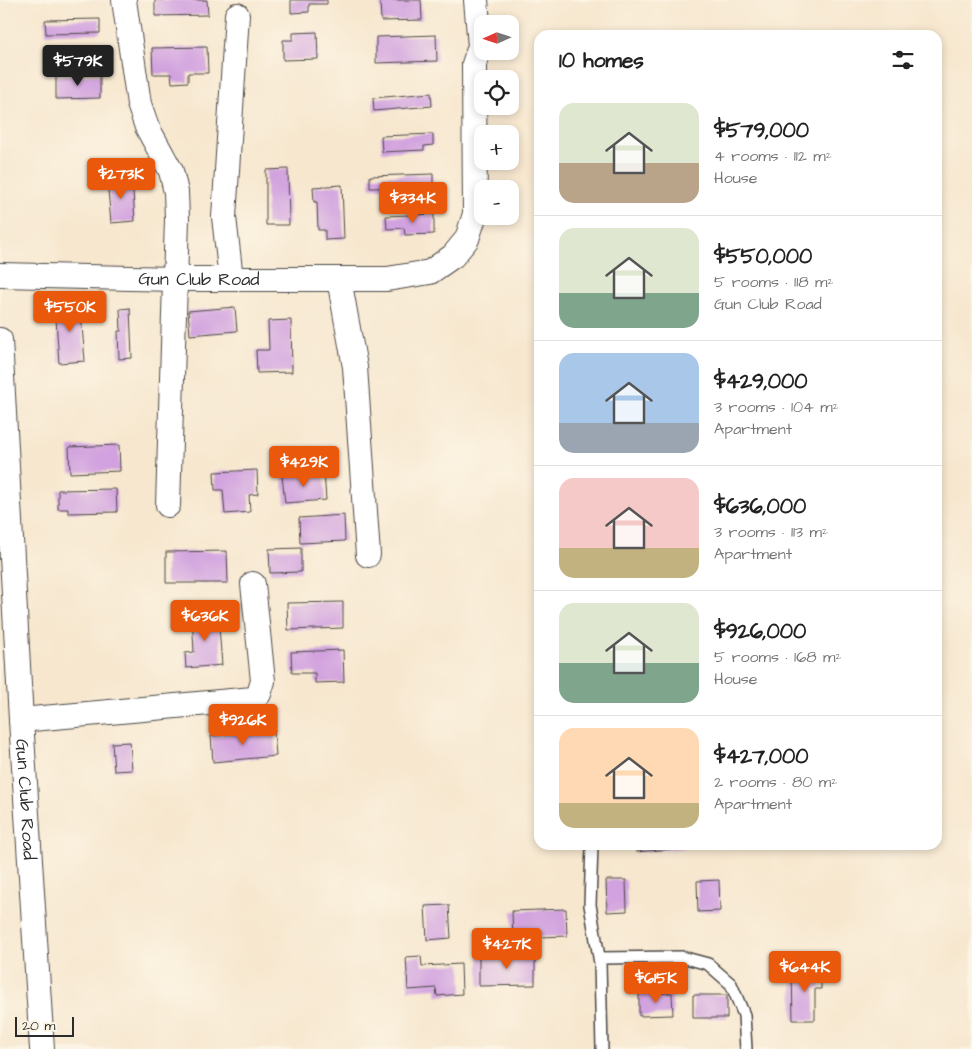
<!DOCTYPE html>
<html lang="en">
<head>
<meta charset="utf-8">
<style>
  :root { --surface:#fff; --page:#f2f2f2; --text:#222; --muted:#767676; --line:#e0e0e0; --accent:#ea580c }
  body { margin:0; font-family:"Architects Daughter",sans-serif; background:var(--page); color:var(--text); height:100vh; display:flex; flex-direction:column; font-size:19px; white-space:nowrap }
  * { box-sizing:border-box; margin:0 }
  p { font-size:16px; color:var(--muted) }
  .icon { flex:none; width:28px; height:28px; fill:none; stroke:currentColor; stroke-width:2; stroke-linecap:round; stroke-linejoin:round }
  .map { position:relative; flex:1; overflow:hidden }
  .sheet { position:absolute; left:534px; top:30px; width:408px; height:820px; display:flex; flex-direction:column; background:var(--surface); border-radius:15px; box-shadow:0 2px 8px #0003 }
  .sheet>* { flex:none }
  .needle { width:32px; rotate:267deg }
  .controls { position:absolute; left:474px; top:15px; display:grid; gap:10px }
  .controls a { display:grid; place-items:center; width:45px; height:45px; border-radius:10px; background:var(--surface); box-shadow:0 2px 8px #0003; font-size:25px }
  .scale { position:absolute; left:15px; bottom:12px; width:59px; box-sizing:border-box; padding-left:5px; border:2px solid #2b2b2b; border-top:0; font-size:14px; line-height:18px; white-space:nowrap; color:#2b2b2b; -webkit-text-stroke:4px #fcf5e5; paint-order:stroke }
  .price { position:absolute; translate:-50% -42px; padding:0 11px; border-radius:5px; background:var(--accent); color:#fff; font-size:16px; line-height:32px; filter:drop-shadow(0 1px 2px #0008) }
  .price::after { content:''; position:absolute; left:50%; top:30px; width:15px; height:11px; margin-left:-8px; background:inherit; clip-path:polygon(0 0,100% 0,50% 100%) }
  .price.active { background:#222; color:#fff }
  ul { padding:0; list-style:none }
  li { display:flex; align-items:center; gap:15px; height:125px; padding:0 25px }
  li+li { border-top:1px solid var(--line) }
  li span { display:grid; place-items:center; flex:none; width:140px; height:100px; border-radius:15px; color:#555 }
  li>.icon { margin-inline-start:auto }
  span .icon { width:60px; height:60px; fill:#fffc; stroke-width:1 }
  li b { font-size:21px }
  h2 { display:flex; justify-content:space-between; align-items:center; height:60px; padding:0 25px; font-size:21px }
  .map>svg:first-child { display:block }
  .building { fill:#d1a2df }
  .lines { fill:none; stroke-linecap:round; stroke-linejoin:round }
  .service-casing { stroke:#4a4744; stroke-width:14 }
  .minor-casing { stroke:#4a4744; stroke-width:26 }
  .service { stroke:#fff; stroke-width:11 }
  .minor { stroke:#fff; stroke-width:24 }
  .labels { text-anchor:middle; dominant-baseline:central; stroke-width:4; stroke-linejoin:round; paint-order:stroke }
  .street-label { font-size:18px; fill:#2b2b2b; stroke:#fcf5e5 }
</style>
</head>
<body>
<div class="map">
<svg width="972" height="1049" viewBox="0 0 972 1049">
  <rect width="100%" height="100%" fill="#fcf5e5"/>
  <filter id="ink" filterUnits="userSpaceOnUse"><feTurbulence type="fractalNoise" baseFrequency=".02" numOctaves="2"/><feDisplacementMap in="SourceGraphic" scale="10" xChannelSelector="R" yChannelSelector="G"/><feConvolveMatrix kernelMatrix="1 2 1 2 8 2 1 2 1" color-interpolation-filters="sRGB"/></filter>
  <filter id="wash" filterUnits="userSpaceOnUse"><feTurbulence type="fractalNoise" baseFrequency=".0096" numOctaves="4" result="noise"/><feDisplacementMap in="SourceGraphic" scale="20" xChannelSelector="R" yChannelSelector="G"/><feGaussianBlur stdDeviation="1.12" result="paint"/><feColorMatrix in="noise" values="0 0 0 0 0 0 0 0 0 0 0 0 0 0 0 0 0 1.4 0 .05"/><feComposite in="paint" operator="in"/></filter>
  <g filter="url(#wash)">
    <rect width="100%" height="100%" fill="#f7e7cf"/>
    <g id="blocks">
      <path class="building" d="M155,0H207L208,15L155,16Z
        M291,0H327V4H309V12L291,13Z
        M380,0H421L422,20L381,21Z
        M100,19V33L46,34L45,20Z
        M317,32L318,59L283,60V40H293V33Z
        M436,35L437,61L376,63V37Z
        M207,47L208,73H188V82L172,83L171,74H153L152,48Z
        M100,75V98L56,99V76Z
        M431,93L432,106L374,111L373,98Z
        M433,134V145L424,146V150L382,152L381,136Z
        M288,169L289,225H266V170Z
        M433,174V187L370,188V176Z
        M132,177L135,221L111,223L107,179Z
        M342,185L344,239L325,240V230H318L317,202H314L313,187Z
        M434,214V234L405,235L404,228L387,229L386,216Z
        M80,302L85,361L59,363L55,304Z
        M235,307L237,331L190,335L188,311Z
        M130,308L132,358L119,359L118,331H121L120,309Z
        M291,320L292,372L257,373L256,350H269L268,321Z
        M119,445L120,471L70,473L69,447Z
        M257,470L258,494L249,495L250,512L225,514L223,490H215L214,472Z
        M324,472L326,500L285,503L282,476Z
        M116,489L117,512L68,513V509H58V490Z
        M344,515L345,541L300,543L299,518Z
        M301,548V572L270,573L269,549Z
        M227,551L228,583H166V552Z
        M343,602V628L288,630L287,603Z
        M218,614L222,665L186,668L185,653L194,652L192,616Z
        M343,650L344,682L315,683V673H292L291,652Z
        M274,730L276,756L213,762L211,736Z
        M130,742L132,770L114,771L112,743Z
        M636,845H684L685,848L636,852Z
        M606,880H626L627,911L607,912Z
        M719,880L720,911L698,912L697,881Z
        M449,905L451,938L427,940L425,906Z
        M566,909L567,936L513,938L512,911Z
        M505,952H514V956L535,955V985L479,986V956H505Z
        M421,956L422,966L461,964L462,994L437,996L436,988L408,990L406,957Z
        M792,969H821V989H815V1020H793Z
        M639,993H672L673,1015L639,1016Z
        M693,995H727V1018H693Z"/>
    </g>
  </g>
  <g filter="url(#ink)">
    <use href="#blocks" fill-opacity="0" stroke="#4a4744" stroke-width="1"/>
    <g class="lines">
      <g class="service-casing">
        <path id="service" d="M592,845L590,905L600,963L602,1049
          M599,958L682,957L708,964L731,984L744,1015L746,1049"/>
      </g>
      <g class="minor-casing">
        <g id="minor">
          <path d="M124,0L139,104L147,127L171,171L176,192L177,219L168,505"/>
          <path id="s1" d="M0,275L175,279H387L430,272L453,256L467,239L475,214L474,64L480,46L476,0"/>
          <path d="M231,279L224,217L237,15"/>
          <path d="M339,279L355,367L368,555"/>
          <path id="s2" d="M0,340L21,720L42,1049"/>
          <path d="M21,720L253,699L259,694L263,681L253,584"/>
        </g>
      </g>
      <use href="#service" class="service"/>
      <use href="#minor" class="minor"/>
    </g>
  </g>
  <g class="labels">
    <g class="street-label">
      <text stroke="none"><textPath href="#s1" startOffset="199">Gun Club Road</textPath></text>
      <text stroke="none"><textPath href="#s2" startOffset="460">Gun Club Road</textPath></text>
    </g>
  </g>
</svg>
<div class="controls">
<a><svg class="needle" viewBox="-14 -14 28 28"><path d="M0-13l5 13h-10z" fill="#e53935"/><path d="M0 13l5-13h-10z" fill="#767676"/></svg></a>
<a><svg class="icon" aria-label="locate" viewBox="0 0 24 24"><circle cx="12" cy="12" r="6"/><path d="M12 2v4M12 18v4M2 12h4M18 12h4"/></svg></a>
<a>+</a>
<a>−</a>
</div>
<div class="scale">20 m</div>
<b class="price active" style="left:78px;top:87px">$579K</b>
<b class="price" style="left:121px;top:200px">$273K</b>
<b class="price" style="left:413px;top:224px">$334K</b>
<b class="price" style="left:70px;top:333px">$550K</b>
<b class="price" style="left:304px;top:488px">$429K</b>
<b class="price" style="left:205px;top:642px">$636K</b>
<b class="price" style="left:243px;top:746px">$926K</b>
<b class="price" style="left:507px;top:970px">$427K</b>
<b class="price" style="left:805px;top:993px">$644K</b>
<b class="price" style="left:656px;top:1004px">$615K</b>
<section class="sheet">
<h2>10 homes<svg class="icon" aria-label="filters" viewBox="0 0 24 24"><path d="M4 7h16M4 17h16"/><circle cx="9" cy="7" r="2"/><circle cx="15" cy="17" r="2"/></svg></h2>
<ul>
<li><span style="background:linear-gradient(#dfe7d0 60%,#b9a48a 0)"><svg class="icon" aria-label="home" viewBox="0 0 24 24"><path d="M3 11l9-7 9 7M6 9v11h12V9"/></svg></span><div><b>$579,000</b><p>4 rooms · 112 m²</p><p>House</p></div></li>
<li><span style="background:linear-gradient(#dfe7d0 65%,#7fa58c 0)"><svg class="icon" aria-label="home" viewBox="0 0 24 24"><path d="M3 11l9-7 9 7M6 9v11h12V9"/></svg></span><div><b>$550,000</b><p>5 rooms · 118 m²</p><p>Gun Club Road</p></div></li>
<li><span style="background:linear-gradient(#a9c7e8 70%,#9aa5b1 0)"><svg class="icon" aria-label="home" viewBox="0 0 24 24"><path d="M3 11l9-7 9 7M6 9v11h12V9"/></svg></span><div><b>$429,000</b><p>3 rooms · 104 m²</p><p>Apartment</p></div></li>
<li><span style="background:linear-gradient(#f6c9c9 70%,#c2b280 0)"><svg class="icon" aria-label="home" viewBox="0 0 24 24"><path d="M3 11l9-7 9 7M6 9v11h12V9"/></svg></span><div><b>$636,000</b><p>3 rooms · 113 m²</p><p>Apartment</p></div></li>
<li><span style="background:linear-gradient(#dfe7d0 60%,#7fa58c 0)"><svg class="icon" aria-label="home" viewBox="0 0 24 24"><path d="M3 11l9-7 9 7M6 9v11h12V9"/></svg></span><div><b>$926,000</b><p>5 rooms · 168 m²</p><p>House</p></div></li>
<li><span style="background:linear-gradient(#ffd9b3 75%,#c2b280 0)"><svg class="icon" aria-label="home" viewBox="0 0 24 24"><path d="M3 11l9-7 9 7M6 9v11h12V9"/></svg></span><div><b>$427,000</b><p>2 rooms · 80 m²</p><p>Apartment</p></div></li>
</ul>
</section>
</div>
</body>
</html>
